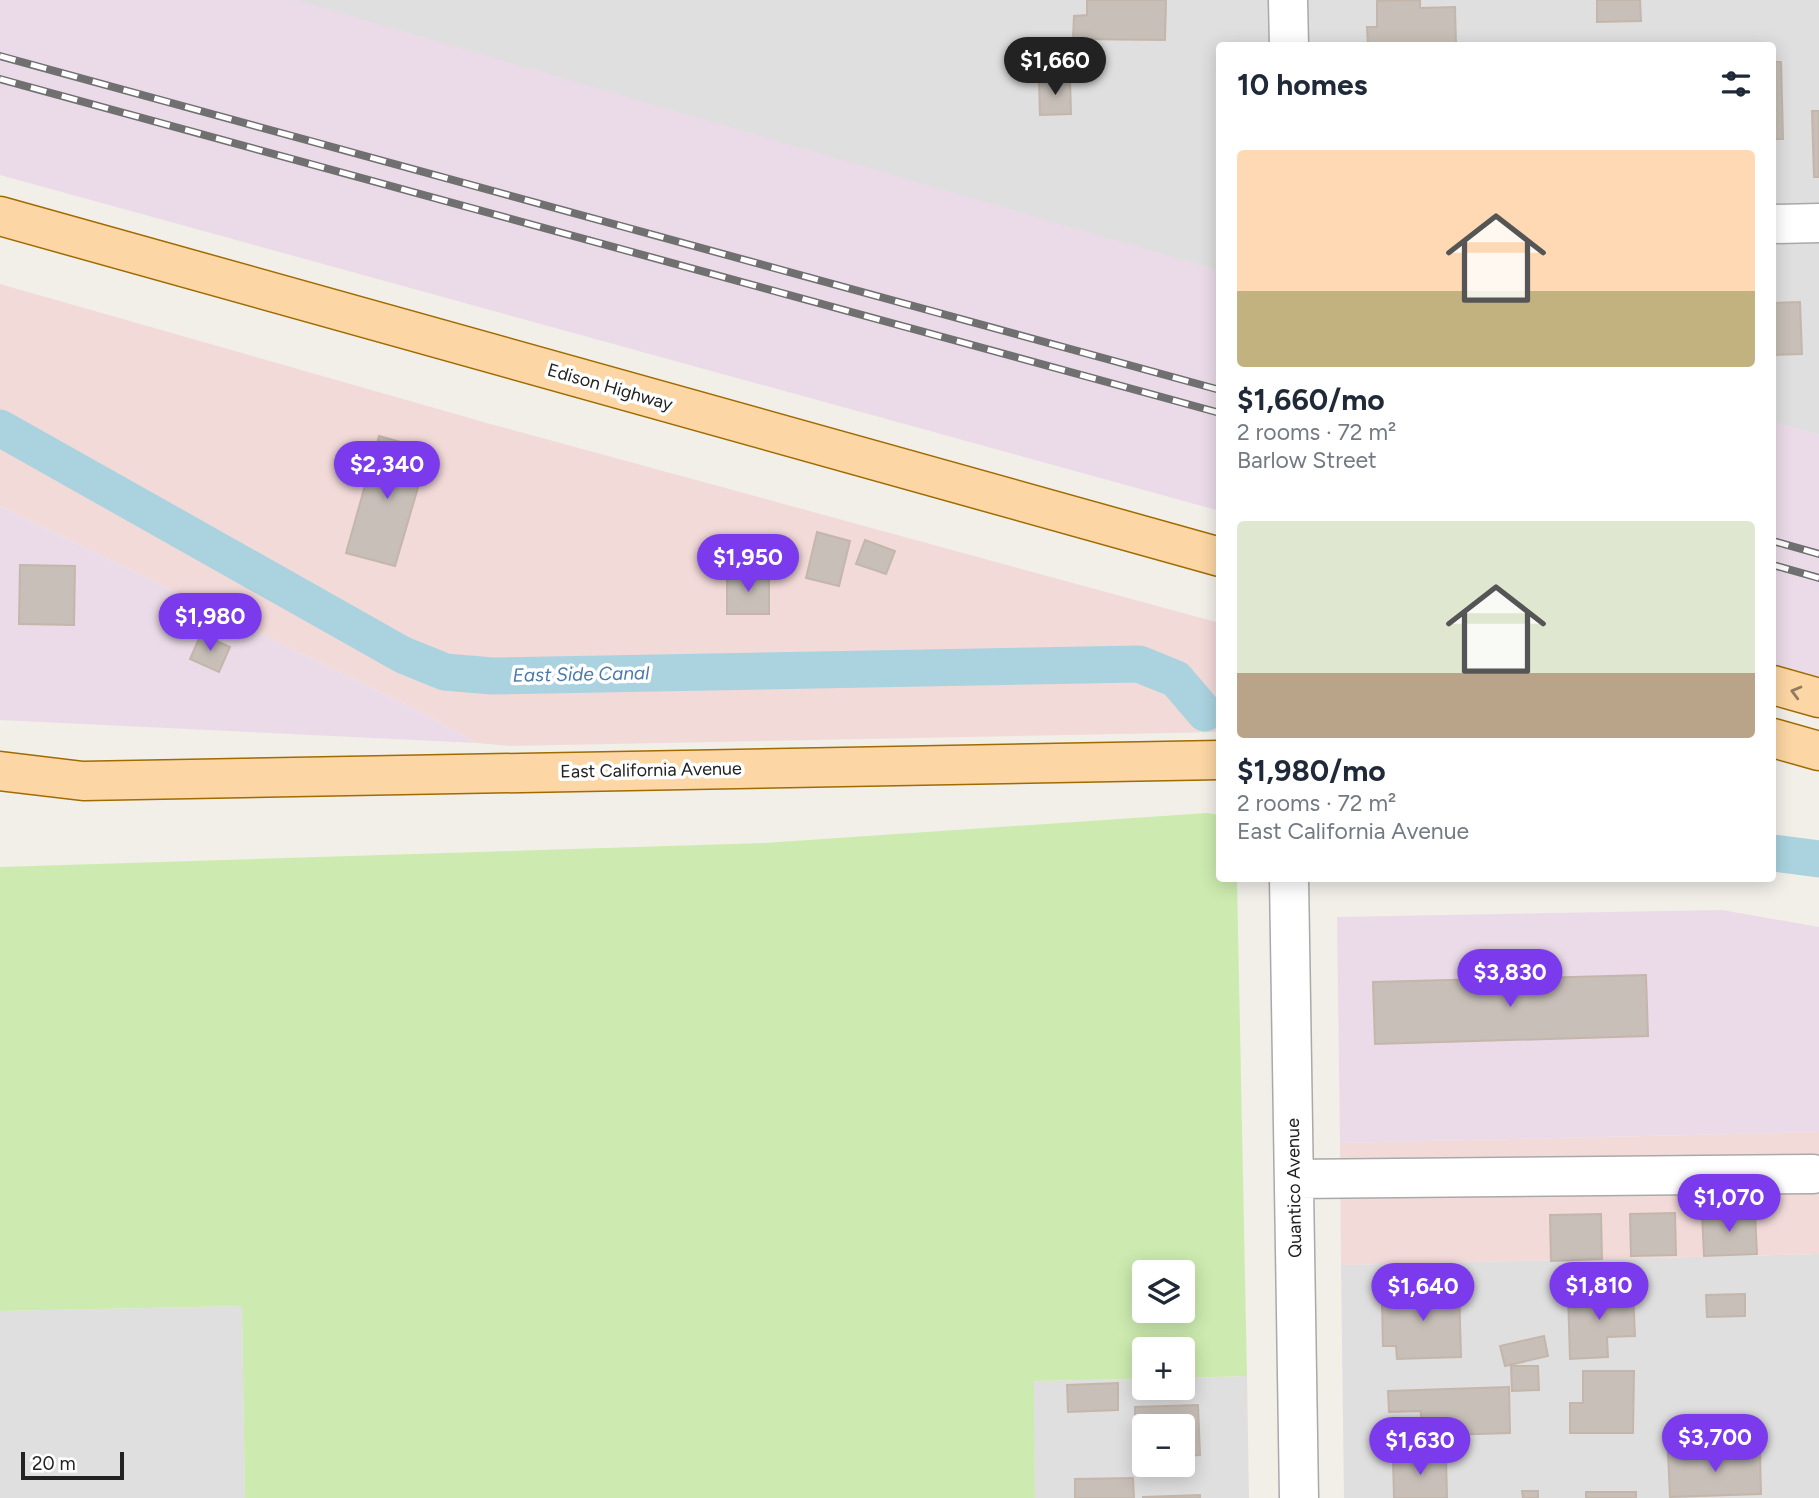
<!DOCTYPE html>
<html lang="en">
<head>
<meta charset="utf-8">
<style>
  :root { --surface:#fff; --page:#f6f6f7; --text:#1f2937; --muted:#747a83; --accent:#7c3aed }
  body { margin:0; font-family:Figtree,sans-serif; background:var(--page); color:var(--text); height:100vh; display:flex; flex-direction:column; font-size:26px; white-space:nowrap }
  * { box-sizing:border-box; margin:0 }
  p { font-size:23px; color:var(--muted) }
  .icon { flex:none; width:38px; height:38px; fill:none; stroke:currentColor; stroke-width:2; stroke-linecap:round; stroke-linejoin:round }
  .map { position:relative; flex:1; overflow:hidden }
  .drawer { position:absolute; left:1216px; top:42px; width:560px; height:840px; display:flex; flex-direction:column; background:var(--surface); border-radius:7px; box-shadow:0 4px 18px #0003 }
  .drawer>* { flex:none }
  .controls { position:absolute; left:1132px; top:1260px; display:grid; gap:14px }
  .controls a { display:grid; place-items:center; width:63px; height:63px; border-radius:7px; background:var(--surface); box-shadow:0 4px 18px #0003; font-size:35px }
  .scale { position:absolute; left:21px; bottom:18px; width:103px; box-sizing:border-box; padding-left:7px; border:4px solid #222; border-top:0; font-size:19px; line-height:24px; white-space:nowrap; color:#222; -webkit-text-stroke:5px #fff; paint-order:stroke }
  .price { position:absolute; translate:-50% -60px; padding:0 16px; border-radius:24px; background:var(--accent); color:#fff; font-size:23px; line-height:46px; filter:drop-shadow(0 2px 4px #0008) }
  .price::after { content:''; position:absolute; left:50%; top:42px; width:21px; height:16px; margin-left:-10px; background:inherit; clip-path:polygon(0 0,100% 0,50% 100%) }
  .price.selected { background:#222; color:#fff }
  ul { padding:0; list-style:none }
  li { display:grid; align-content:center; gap:14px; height:371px; padding:0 21px }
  li span { display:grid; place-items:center; height:217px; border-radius:7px; color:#555 }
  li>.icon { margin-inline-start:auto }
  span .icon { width:126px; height:126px; fill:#fffc; stroke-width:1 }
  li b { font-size:30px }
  h2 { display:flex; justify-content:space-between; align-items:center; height:84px; padding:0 21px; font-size:30px }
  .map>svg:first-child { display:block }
  .residential { fill:#e0dfdf; fill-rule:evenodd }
  .commercial { fill:#f2dad9 }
  .industrial { fill:#ebdbe8 }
  .grass { fill:#cdebb0; fill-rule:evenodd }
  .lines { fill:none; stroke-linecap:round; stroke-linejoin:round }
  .canal { stroke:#aad3df; stroke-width:37 }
  .building { fill:#c7bfb8; stroke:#c4b6ab; stroke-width:2 }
  .minor-casing { stroke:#a9a9a9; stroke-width:41 }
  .major-casing { stroke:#a06b00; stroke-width:41 }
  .minor { stroke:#fff; stroke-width:38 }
  .major { stroke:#fcd6a4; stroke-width:38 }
  .rail-casing { stroke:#707070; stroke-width:8 }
  .rail { stroke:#fff; stroke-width:5; stroke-dasharray:16; stroke-linecap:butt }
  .oneway { stroke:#8f7c63 }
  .labels { text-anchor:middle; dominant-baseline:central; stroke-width:7; stroke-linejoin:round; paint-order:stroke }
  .street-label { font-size:18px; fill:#222; stroke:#fff }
  .water-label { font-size:19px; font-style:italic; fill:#4a7aab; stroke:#fff }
</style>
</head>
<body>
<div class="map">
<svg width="1819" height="1498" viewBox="0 0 1819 1498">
  <rect width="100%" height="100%" fill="#f2efe9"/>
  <path class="residential" d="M228,0H1819V435L1773,422V46H1220V271Z
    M1819,1254V1498H1344L1341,1265Z
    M242,1306L245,1498H0V1311Z
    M1247,1376L1249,1498H1035L1033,1381L1144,1379V1388H1183V1378ZM1144,1426H1183V1465H1144Z"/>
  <path class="commercial" d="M0,284L487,423L1216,622L1220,631V732L510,746L477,743L413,708L0,506Z
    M1819,1132V1254L1341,1265L1340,1143Z"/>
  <path class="industrial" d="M0,0H296L1220,271V511L0,175Z
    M1773,422L1819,435V677L1773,664Z
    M0,506L413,708L477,743L0,720Z
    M1722,910L1819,927V1132L1340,1143L1337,917Z"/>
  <path class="grass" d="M1207,813L1220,815V878L1237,879L1247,1376L1183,1378V1349H1144V1379L1034,1381L1035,1498H245L242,1306L0,1311V867L764,843ZM1144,1272H1183V1311H1144Z"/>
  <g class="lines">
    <path class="canal" d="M0,428L403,655L445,672L492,676L1139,664L1176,679L1205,713
      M1773,853L1819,859"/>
  </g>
  <path class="building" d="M1087,0H1166L1165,40L1073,39L1074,16L1087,15Z
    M1420,0V8L1455,7L1456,46H1368L1367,27H1377V1Z
    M1597,0H1640L1641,21L1597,22Z
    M1773,62H1781L1783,139H1773Z
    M1070,79L1071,114L1040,115L1039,80Z
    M1812,111H1819V177H1814Z
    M1800,302L1802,354L1773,355V303Z
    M379,436L429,450L395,566L346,553Z
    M817,532L850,541L839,586L806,578Z
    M865,540L895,551L886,574L856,564Z
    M20,565L75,566L74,625L19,624Z
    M727,574L769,575V614H727Z
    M201,634L230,647L219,672L190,659Z
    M1646,975L1648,1036L1375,1044L1373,982Z
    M1755,1212L1757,1254L1704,1256L1702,1213Z
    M1675,1213L1676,1255L1631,1256L1630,1214Z
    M1601,1214L1602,1259L1551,1261L1550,1215Z
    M1459,1287L1461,1357L1397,1359L1396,1346H1383L1382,1302H1395V1289Z
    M1633,1292L1635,1336L1607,1337L1608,1357L1570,1359L1568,1294Z
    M1745,1294V1316L1707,1317L1706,1295Z
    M1544,1336L1548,1356L1505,1366L1500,1346Z
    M1511,1366H1538L1539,1390L1512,1391Z
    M1583,1371H1634L1633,1433H1570V1403H1583Z
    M1118,1383V1410L1068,1412L1067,1385Z
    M1509,1387L1510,1433L1447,1435L1446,1421H1421V1411L1389,1412L1388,1391Z
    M1198,1405L1200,1455L1183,1456V1426H1144V1457H1136L1135,1407Z
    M1760,1451L1761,1494L1670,1497L1668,1453Z
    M1446,1456L1447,1498H1394L1393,1458Z
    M1133,1478L1134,1498H1075V1479Z
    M1522,1491H1538V1498H1523Z
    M1586,1492H1636V1498H1586Z
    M1200,1495V1498H1143V1497Z"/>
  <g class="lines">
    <g class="minor-casing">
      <path id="minor" d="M1288,0L1289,46
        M1773,224L1819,223
        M1289,878L1299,1498
        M1294,1179L1813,1174"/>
    </g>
    <g class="major-casing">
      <path id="major" d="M0,216L1220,557
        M1773,685L1819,698
        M1773,738L1819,751
        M0,771L83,781L1220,760"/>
    </g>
    <use href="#minor" class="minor"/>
    <use href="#major" class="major"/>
    <g class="rail-casing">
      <path id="rail" d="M0,56L1220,390
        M0,79L1220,413
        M1773,541L1819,554
        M1773,565L1819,578"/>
    </g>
    <use href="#rail" class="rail"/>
  </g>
  <defs><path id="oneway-chevron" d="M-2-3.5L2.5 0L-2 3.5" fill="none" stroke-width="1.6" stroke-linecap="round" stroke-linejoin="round" transform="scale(1.75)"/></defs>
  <use class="oneway" href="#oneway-chevron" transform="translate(1796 692) rotate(-165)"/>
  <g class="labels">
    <g class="street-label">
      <text transform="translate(610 387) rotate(16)">Edison Highway</text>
      <text transform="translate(651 770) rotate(-1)">East California Avenue</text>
      <text transform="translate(1294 1188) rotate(-91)">Quantico Avenue</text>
    </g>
    <g class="water-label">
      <text transform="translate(581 674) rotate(-1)">East Side Canal</text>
    </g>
  </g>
</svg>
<div class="controls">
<a><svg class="icon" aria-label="layers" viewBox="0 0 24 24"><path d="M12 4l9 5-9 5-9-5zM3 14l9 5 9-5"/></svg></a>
<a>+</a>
<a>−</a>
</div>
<div class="scale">20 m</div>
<b class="price selected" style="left:1055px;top:97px">$1,660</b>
<b class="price" style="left:387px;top:501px">$2,340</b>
<b class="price" style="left:748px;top:594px">$1,950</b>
<b class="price" style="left:210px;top:653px">$1,980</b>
<b class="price" style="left:1510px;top:1009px">$3,830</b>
<b class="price" style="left:1729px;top:1234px">$1,070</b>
<b class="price" style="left:1599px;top:1322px">$1,810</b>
<b class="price" style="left:1423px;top:1323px">$1,640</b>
<b class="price" style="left:1715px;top:1474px">$3,700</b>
<b class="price" style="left:1420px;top:1477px">$1,630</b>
<section class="drawer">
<h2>10 homes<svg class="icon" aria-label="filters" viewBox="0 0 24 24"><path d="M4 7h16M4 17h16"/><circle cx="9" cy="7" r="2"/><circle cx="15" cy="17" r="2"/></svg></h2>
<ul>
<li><span style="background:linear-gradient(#ffd9b3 65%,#c2b280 0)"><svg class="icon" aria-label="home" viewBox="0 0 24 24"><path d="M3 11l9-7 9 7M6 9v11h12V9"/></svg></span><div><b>$1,660/mo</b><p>2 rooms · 72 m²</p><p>Barlow Street</p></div></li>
<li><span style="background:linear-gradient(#dfe7d0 70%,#b9a48a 0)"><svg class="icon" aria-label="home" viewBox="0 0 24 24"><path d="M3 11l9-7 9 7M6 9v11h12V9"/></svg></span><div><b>$1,980/mo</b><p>2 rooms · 72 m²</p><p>East California Avenue</p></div></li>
</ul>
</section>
</div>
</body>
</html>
